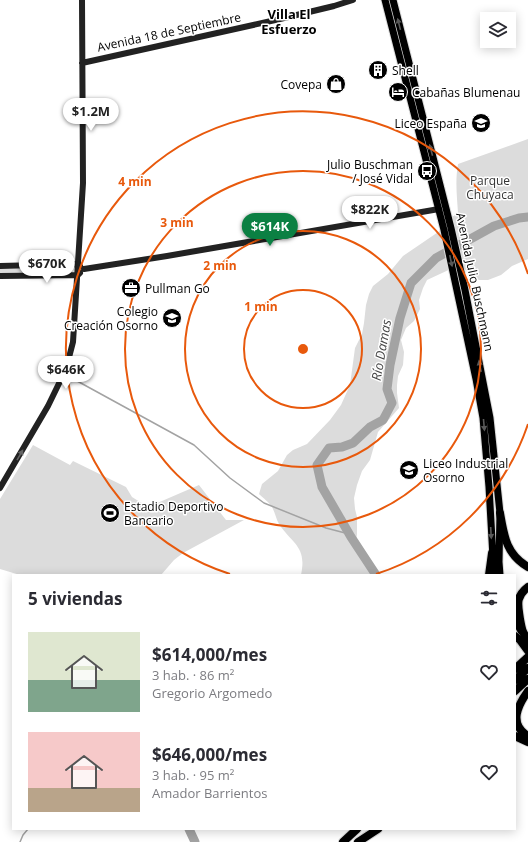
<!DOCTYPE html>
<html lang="es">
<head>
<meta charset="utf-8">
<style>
  :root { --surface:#fff; --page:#f7f7f7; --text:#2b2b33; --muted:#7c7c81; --accent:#0b8043 }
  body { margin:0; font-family:"Open Sans",sans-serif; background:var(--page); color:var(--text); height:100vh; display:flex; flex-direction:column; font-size:15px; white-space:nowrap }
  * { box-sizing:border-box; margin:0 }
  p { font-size:13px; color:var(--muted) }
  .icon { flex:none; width:22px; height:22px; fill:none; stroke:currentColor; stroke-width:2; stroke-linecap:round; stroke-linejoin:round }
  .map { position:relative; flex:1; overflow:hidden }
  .drawer { position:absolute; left:12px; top:574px; width:504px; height:256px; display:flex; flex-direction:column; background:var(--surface); border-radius:0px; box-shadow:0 2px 10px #0003 }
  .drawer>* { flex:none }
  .controls { position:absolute; left:480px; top:12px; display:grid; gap:8px }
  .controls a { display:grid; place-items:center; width:36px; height:36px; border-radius:0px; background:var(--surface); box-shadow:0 2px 10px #0003; font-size:20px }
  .price { position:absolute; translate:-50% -34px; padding:0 9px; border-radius:14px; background:#fff; color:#222; font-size:13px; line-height:26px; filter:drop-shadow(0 1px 2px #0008) }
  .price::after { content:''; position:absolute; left:50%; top:24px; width:12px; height:9px; margin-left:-6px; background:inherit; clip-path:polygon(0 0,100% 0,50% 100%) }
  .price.current { background:var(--accent); color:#fff }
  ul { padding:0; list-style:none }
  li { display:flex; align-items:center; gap:12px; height:100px; padding:0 16px }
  li span { display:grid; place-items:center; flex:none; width:112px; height:80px; border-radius:0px; color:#555 }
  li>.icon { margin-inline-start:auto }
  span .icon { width:48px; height:48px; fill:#fffc; stroke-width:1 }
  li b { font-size:17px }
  h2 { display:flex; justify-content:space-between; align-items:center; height:48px; padding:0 16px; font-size:17px }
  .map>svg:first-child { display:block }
  .green { fill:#dcdcdc }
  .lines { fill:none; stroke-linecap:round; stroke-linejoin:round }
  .stream { stroke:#a3a3a3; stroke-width:1.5 }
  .river { stroke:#a3a3a3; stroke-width:9 }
  .primary-casing { stroke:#dbdbdb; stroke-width:9 }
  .highway-casing { stroke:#dbdbdb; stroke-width:10 }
  .secondary { stroke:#222; stroke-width:6 }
  .primary { stroke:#000; stroke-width:7 }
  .highway { stroke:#000; stroke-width:8 }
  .oneway { fill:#595959 }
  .oneway2 { fill:#646464 }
  .ring { fill:none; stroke:#e8590c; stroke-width:2 }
  .labels { text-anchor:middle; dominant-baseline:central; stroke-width:3; stroke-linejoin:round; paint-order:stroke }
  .street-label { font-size:12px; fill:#000; stroke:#fff }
  .poi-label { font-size:12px; fill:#000; stroke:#fff; text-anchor:start }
  .park-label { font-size:12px; fill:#333; stroke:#fff }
  .neighbourhood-label { font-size:13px; font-weight:bold; fill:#000; stroke:#fff }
  .water-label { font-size:13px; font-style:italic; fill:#444; stroke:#fff }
  .centre { fill:#e8590c; stroke:#fff; stroke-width:2 }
  .ring-label { font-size:12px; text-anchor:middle; font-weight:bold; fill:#e8590c; stroke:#fff; stroke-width:3; stroke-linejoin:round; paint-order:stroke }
</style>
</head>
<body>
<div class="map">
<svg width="528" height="842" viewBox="0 0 528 842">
  <rect width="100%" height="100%" fill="#fff"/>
  <path class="green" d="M528,139V259L512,266L501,275L488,280H479L471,275L463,268L455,267L427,280L423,288L419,300L420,309L414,321L406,328L401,340L404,352L403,365L398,376L397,385V393L399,408L378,432L370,460L362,471L357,485L354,498L355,509L357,517V534L356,542L357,548L366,563L377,575H301C307,546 293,545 279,524C276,519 275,512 272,507C269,502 263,498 259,494L262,484L278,471L287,455L293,450L307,444L330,420L341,405L350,385L355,348L362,334L364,323L366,305L369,294L373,286L388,274L403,256L447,226L449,219L458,213C457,197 455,181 458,164Z
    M72,268L71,272L0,273V269Z
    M33,445L70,465L73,461L126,487L132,497L148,507L199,485L226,520H244L183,553L174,560L161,575H20L0,569V499Z"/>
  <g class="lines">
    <path class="stream" d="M68,376L194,445L230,478L264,503L326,528L349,534
      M20,842L23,835L28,829"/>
    <path class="river" d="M376,575L351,537L322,487L317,465L329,448L342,447L353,443L370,427L383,420L392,403L387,389L390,365L400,318L411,283L436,258L494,226L519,218L528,217
      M189,829L195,842"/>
    <g class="primary-casing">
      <path id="primary" d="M385,0L444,230L476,379L483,418L489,487L494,575
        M393,0L451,228L465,290L490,418L500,513L499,562L500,575
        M515,620L521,631"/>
    </g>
    <g class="highway-casing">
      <path id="highway" d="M500,513C504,536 506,554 528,567
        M489,575L492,553
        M528,587C515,597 518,605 520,619C522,630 522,631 528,640
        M515,636L520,640L528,651
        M515,669L528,657
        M515,680L528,668
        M515,691L528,679
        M528,691C518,705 508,724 528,736
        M515,736L528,742
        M343,842L357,829
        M358,842L378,829"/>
    </g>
    <path class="secondary" d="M82,63L280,19L334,6L353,0
      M0,266L78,264L80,266
      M84,269L167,256L439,209
      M0,276L78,275L80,273
      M0,488L48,406L66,369L73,342L83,183L82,0"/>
    <use href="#primary" class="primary"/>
    <use href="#highway" class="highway"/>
  </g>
  <defs><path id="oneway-solid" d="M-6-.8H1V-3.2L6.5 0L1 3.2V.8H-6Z"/></defs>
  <g class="oneway">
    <use href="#oneway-solid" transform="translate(399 24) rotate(-104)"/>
    <use href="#oneway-solid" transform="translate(431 150) rotate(-105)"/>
    <use href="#oneway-solid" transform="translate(451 261) rotate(78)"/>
    <use href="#oneway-solid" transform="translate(480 366) rotate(-101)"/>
    <use href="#oneway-solid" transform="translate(484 425) rotate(85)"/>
    <use href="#oneway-solid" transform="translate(491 533) rotate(87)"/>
  </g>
  <use class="oneway2" href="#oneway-solid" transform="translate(20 455) rotate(-60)"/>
  <g class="ring">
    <circle cx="303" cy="349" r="59"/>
    <circle cx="303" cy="349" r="118"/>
    <circle cx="303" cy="349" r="178"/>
    <path d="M528 424A237 237 0 0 1 376 574M230 574A237 237 0 1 1 528 274"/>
  </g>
  <defs>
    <g id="building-disc" transform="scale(1)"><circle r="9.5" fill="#000" stroke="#fff"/><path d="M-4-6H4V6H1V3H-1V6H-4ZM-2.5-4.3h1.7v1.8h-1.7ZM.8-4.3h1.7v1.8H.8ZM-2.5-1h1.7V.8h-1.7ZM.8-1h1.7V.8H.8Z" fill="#fff"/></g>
    <g id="shop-disc" transform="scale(1)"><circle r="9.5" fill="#000" stroke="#fff"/><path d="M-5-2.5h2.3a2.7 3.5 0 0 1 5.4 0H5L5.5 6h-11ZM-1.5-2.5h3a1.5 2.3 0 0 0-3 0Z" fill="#fff"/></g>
    <g id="hotel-disc" transform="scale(1)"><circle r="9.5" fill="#000" stroke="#fff"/><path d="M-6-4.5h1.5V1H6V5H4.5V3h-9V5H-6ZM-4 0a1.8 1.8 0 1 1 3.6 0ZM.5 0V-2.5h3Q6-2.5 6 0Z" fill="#fff"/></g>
    <g id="school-disc" transform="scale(1)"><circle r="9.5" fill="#000" stroke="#fff"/><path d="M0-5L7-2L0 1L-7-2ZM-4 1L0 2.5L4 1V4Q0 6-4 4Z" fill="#fff"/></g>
    <g id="bus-disc" transform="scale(1)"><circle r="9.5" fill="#000" stroke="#fff"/><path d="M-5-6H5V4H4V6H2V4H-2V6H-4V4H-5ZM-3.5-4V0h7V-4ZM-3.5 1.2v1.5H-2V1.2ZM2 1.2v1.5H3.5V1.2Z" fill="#fff"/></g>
    <g id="office-disc" transform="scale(1)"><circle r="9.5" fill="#000" stroke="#fff"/><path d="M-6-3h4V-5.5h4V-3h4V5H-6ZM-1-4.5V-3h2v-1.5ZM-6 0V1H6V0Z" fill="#fff"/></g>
    <g id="stadium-disc" transform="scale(1)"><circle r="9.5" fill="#000" stroke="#fff"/><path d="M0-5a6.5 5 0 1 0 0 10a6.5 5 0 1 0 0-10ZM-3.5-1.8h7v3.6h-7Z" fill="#fff"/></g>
  </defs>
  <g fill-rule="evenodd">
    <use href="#building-disc" x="378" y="70"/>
    <use href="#shop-disc" x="336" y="84"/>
    <use href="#hotel-disc" x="398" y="92"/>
    <use href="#school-disc" x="481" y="123"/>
    <use href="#bus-disc" x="427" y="171"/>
    <use href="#office-disc" x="131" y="288"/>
    <use href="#school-disc" x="172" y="318"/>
    <use href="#school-disc" x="409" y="470"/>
    <use href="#stadium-disc" x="110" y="513"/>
  </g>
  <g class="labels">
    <g class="street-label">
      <text transform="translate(169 32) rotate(-12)">Avenida 18 de Septiembre</text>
      <text transform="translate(475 282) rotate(78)">Avenida Julio Buschmann</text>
    </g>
    <g class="poi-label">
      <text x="392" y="70">Shell</text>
      <text x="322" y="84" text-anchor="end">Covepa</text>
      <text x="412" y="92">Cabañas Blumenau</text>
      <text x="467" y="123" text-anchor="end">Liceo España</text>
      <text x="413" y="164" text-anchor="end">Julio Buschman<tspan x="413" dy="14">/ José Vidal</tspan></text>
      <text x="145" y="288">Pullman Go</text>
      <text x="158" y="311" text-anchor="end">Colegio<tspan x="158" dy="14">Creación Osorno</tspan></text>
      <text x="423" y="463">Liceo Industrial<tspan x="423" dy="14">Osorno</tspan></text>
      <text x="124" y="506">Estadio Deportivo<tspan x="124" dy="14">Bancario</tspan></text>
    </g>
    <g class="park-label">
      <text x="490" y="180">Parque<tspan x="490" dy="14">Chuyaca</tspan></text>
    </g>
    <g class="neighbourhood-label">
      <text x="289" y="14">Villa El<tspan x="289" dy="15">Esfuerzo</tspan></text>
    </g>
    <g class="water-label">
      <text transform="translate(381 350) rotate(-80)">Río Damas</text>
    </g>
  </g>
  <circle cx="303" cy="349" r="6" class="centre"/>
  <g class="ring-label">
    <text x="135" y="186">4 min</text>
    <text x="177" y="227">3 min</text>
    <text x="220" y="270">2 min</text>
    <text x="261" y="311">1 min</text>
  </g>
</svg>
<div class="controls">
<a><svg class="icon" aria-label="layers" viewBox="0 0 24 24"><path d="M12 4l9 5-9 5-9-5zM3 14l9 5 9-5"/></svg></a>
</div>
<b class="price" style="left:91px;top:132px">$1.2M</b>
<b class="price" style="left:370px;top:230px">$822K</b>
<b class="price current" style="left:270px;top:247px">$614K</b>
<b class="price" style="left:47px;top:284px">$670K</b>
<b class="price" style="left:66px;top:390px">$646K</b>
<section class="drawer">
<h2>5 viviendas<svg class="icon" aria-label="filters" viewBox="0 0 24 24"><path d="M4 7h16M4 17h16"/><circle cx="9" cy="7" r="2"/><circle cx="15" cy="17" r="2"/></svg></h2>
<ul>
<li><span style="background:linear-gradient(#dfe7d0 60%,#7fa58c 0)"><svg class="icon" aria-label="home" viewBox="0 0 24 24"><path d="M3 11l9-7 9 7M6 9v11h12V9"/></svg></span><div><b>$614,000/mes</b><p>3 hab. · 86 m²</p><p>Gregorio Argomedo</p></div><svg class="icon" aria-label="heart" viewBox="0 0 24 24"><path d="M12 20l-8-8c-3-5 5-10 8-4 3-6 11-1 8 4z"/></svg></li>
<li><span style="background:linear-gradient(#f6c9c9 70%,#b9a48a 0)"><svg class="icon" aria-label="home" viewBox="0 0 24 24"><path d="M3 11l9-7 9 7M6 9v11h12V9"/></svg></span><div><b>$646,000/mes</b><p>3 hab. · 95 m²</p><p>Amador Barrientos</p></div><svg class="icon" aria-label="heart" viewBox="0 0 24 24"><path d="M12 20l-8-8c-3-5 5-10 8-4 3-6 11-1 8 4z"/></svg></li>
</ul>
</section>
</div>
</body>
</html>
